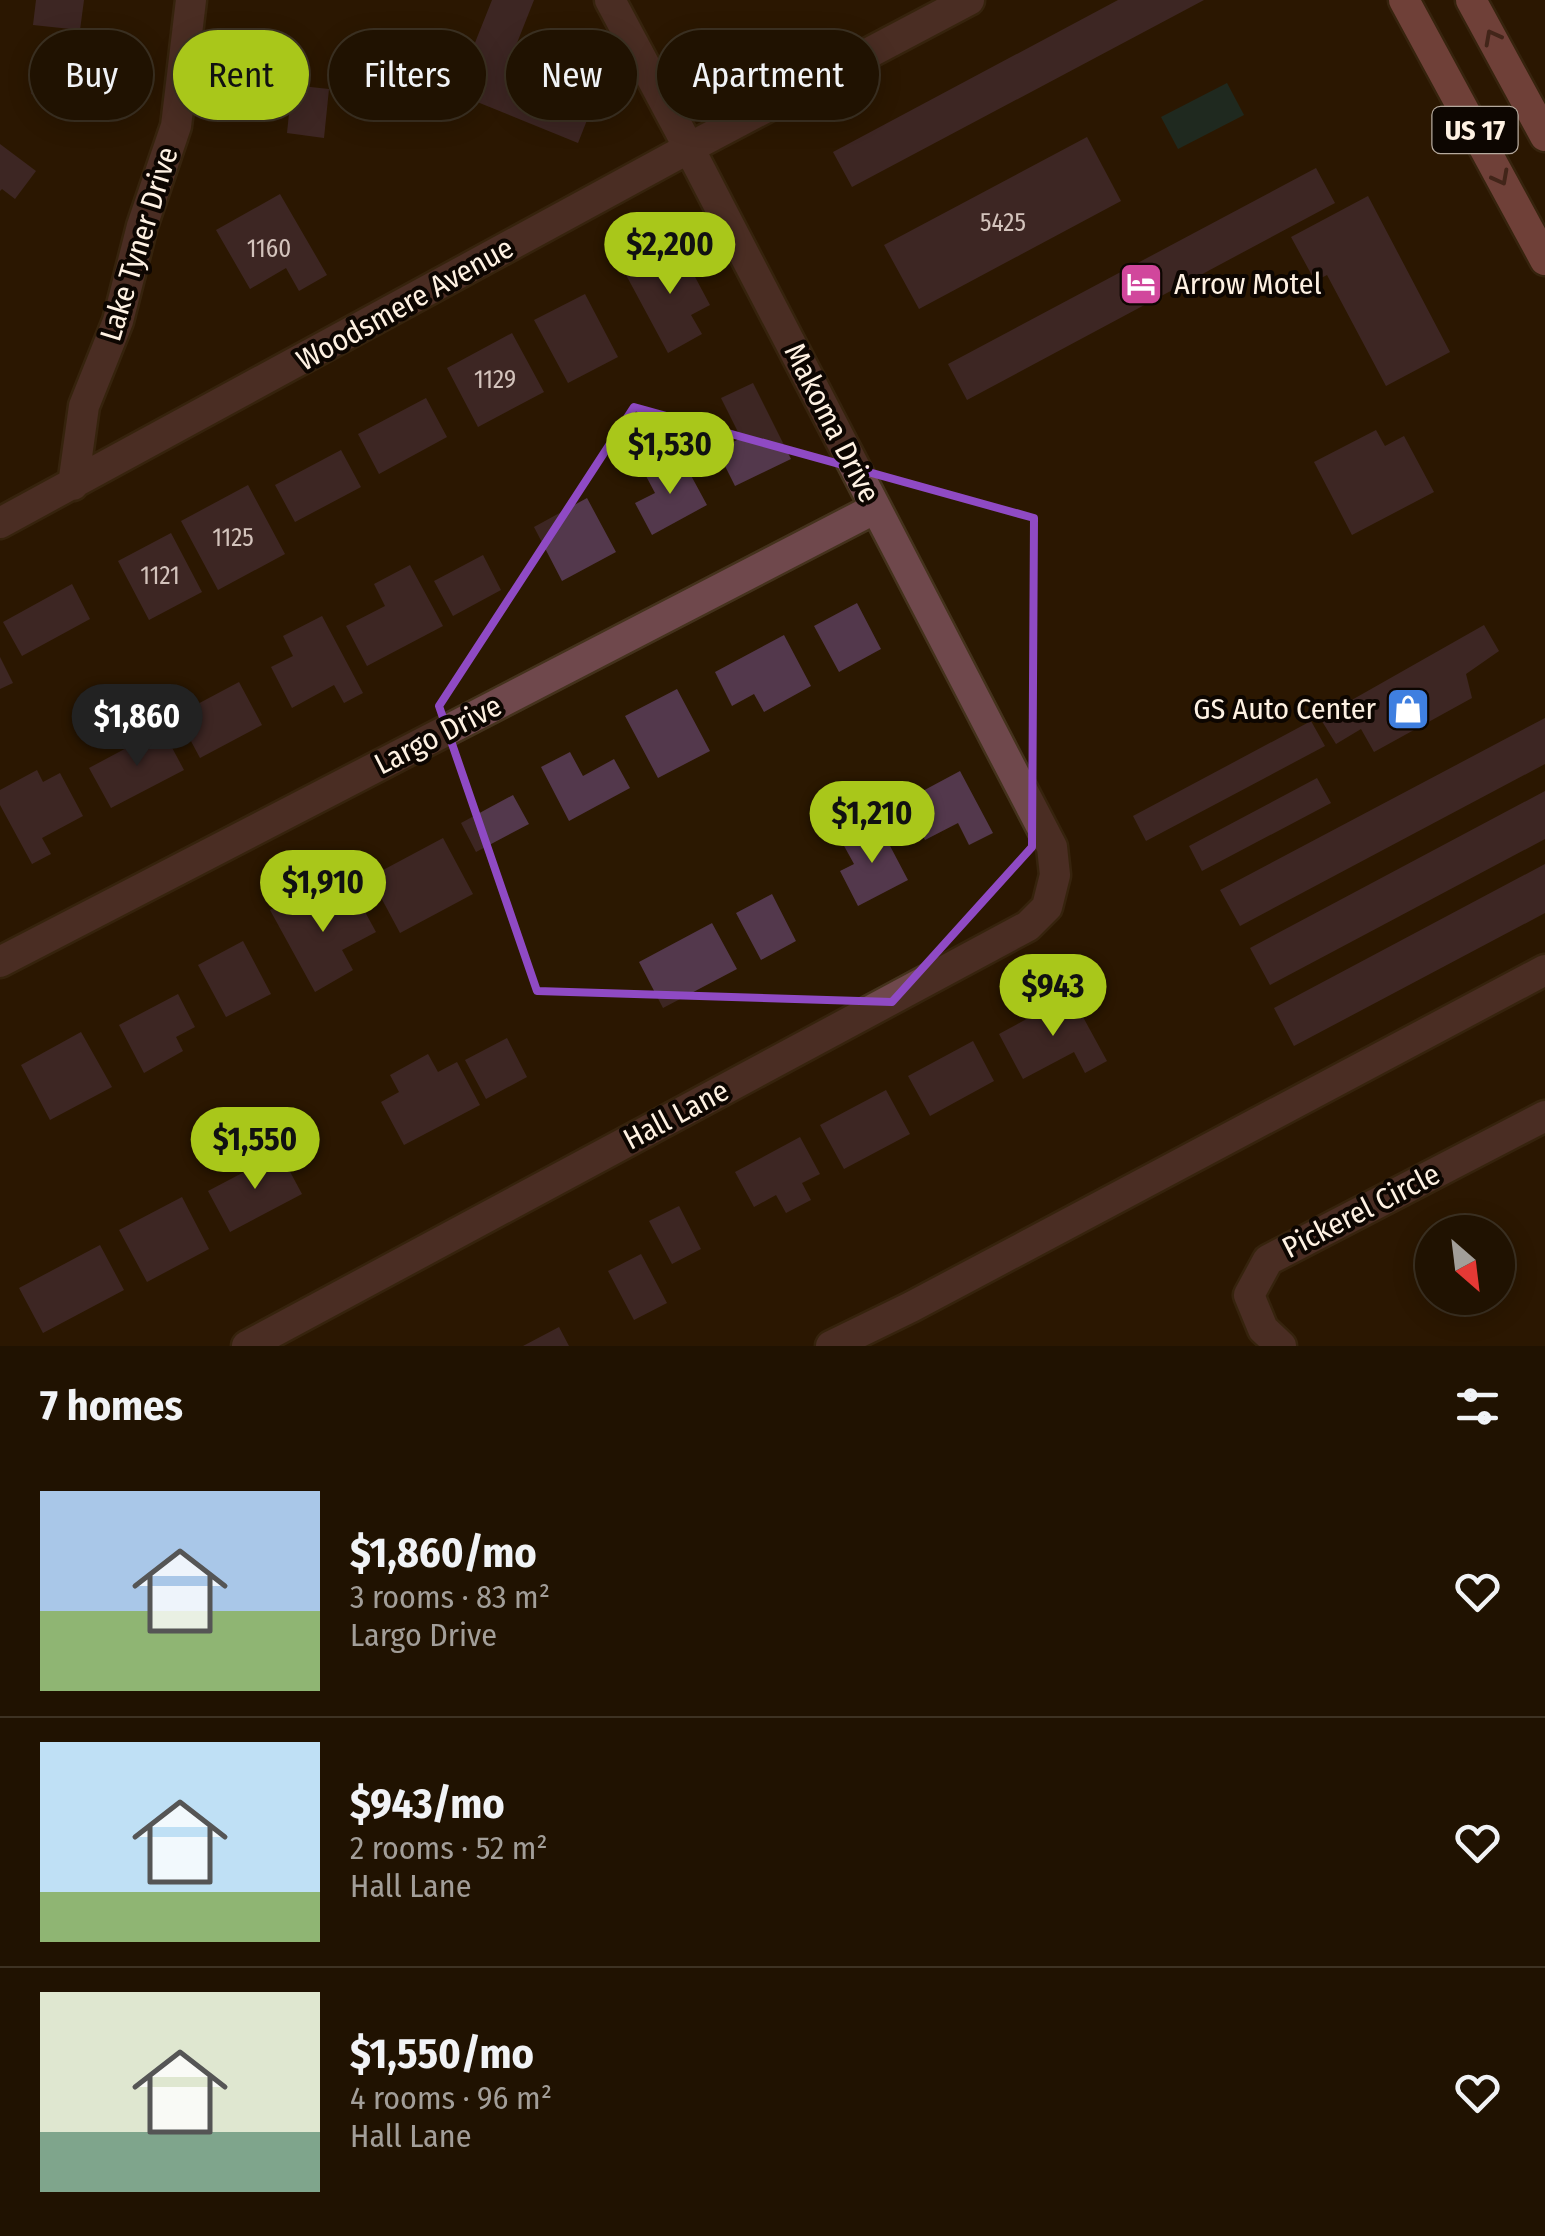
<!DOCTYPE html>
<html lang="en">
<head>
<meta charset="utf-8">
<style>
  :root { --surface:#201201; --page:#2d2010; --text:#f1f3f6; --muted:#a29e99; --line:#3d3223; --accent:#a9c71a }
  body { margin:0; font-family:"Fira Sans Condensed",sans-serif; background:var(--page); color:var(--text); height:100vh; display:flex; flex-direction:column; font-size:38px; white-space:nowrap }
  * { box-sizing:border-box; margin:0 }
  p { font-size:32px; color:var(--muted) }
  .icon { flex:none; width:55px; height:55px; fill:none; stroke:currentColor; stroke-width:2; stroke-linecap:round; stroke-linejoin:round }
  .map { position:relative; height:1346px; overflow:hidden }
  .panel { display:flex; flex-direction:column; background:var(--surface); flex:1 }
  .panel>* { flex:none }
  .top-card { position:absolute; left:30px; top:30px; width:1000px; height:90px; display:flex; gap:20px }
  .needle { width:65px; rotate:152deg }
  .fabs { position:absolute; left:1415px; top:1215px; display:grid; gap:20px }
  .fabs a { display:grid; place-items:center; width:100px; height:100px; border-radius:50%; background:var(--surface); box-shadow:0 5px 25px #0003,0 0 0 2px var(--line); font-size:50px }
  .price { position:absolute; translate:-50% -85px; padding:0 22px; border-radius:35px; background:var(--accent); color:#111; font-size:32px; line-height:65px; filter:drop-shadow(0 2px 5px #0008) }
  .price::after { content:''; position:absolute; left:50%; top:60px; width:30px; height:22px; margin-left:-15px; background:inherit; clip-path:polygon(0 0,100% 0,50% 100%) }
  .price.current { background:#222; color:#fff }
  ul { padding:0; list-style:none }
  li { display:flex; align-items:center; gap:30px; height:250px; padding:0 40px }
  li+li { border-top:2px solid var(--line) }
  li span { display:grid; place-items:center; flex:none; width:280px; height:200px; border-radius:0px; color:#555 }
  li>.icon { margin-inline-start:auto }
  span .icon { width:120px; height:120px; fill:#fffc; stroke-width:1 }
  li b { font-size:42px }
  h2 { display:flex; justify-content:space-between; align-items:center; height:120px; padding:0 40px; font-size:42px }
  .tag { padding:0 35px; border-radius:45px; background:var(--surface); box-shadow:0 5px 25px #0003,0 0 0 2px var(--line); font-size:35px; line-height:90px }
  .tag.current { background:var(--accent); color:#111 }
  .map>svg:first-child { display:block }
  .water { fill:#113f43 }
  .building { fill:#53384c }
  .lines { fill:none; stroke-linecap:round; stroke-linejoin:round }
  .minor-casing { stroke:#44321c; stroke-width:35 }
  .major-casing { stroke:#44321c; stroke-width:35 }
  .minor { stroke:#6f484c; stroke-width:30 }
  .major { stroke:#c2717a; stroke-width:30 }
  .oneway { stroke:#5e3637 }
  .marked { fill:none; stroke:#8f4ac4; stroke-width:8; stroke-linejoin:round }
  .labels { text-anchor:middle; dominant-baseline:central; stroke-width:8; stroke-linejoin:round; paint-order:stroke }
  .number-label { font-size:25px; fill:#d3c3bc }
  .shield { fill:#0d0601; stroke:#b6aa9e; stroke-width:2.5 }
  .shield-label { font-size:28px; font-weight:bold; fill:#fef1e2 }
  .street-label { font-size:30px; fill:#fef1e2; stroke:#0d0601 }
  .poi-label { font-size:30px; fill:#fef1e2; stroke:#0d0601; text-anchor:start }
</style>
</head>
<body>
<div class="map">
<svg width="1545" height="1346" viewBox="0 0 1545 1346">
  <rect width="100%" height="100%" fill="#2b1801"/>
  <path class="water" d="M1227,83L1244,115L1178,149L1161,117Z"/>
  <path class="building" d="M36,0H84L80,30L33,25Z
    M492,0H534L515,48L602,82L578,143L455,93Z
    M1118,0H1204L852,187L833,152Z
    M42,56L113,77L102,114L31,94Z
    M292,85L329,89L324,138L287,133Z
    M1087,137L1121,201L919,309L884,245Z
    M0,144L36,171L15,199L2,189L0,191Z
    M1316,168L1335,203L967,400L948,364Z
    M280,194L327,275L299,291L286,268L250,289L216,230Z
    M1368,196L1450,352L1386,386L1327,275L1315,281L1291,237Z
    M678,245L710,305L691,315L702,334L668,353L625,273Z
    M585,294L618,357L568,383L534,320Z
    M512,333L544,392L478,427L447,368Z
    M753,383L791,459L735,486L717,450L741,438L721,398Z
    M426,398L447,437L379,474L358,434Z
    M1376,430L1385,446L1404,436L1434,492L1352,535L1314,462Z
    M341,450L361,487L295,522L275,485Z
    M681,457L707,505L652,535L635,503L655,493L646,476Z
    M248,485L285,554L218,590L181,521Z
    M587,498L616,552L562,581L534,527Z
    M171,533L202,592L149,620L118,561Z
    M483,555L501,590L453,616L434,581Z
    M410,565L443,626L367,666L346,626L385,606L374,584Z
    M72,584L90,619L22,656L3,622Z
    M857,603L881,649L839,672L814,626Z
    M322,616L363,693L344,703L334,685L292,708L271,667L293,656L283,636Z
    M1484,625L1499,651L1466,674L1472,698L1374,752L1361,729L1336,744L1320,718Z
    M784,635L811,686L764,712L754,694L732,706L715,672Z
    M0,657L13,683L0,689Z
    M239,682L262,725L200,758L177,715Z
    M677,689L710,751L658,778L625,716Z
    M1545,718V764L1240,926L1220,890Z
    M1311,721L1325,746L1146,841L1133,816Z
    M162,729L184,770L111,808L89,768Z
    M570,752L583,776L614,759L630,788L569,821L541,767Z
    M37,770L43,782L60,773L83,816L42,838L51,854L32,864L0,805V790Z
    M960,771L993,833L969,845L958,823L925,840L904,801Z
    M1317,778L1331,803L1202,871L1189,846Z
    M1545,791V839L1270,985L1250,948Z
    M513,795L529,824L476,852L461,823Z
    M879,825L908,880L858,906L840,871L854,864L843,844Z
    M443,838L473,894L400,933L370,877Z
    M1545,864V913L1294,1046L1274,1008Z
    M353,890L376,932L342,950L353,970L315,992L270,910L304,891L315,911Z
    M772,894L796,941L761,960L736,913Z
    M712,923L737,969L663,1008L639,962Z
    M243,941L271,994L226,1017L198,965Z
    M178,994L195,1027L176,1037L183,1051L144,1073L119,1025Z
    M1071,995L1107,1061L1085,1073L1074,1052L1023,1079L999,1034Z
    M81,1032L112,1087L50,1120L21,1065Z
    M507,1038L527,1077L486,1099L465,1060Z
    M973,1041L994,1081L930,1116L908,1076Z
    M428,1054L438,1072L457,1062L480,1105L404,1145L381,1102L399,1092L390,1075Z
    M886,1090L910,1134L844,1169L820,1125Z
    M800,1137L820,1174L802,1183L811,1200L786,1213L776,1195L754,1207L735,1172Z
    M280,1153L302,1194L230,1232L208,1191Z
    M182,1197L209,1249L147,1282L119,1230Z
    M679,1206L701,1249L672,1264L649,1221Z
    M100,1245L124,1290L43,1333L19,1288Z
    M641,1254L667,1303L634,1320L608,1271Z
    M559,1327L569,1346H523Z"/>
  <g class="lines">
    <g class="minor-casing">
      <path id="minor" d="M73,485L84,406L118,321L142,226L176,126L191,0
        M0,523L689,148L969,0
        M0,962L876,508
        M247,1346L1028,926L1047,907L1055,875L1052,847L689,148L610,0
        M831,1346L911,1307L1545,970
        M1281,1346L1263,1329L1249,1295L1268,1260L1545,1116"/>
    </g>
    <g class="major-casing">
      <path id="major" d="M1404,0L1545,260
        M1471,0L1545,136"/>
    </g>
    <use href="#minor" class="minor"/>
    <use href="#major" class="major"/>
  </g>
  <defs><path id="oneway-chevron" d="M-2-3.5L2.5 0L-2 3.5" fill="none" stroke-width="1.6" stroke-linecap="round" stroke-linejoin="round" transform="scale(2.5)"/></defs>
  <g class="oneway">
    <use href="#oneway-chevron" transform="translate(1492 37) rotate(-118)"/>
    <use href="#oneway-chevron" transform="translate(1501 178) rotate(62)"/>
  </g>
  <path d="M0 0H1545V1346H0ZM634,407L1034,518L1032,847L892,1002L537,991L439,706Z" fill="#2b1801" fill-opacity=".55" fill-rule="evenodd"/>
  <path class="marked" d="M634,407L1034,518L1032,847L892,1002L537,991L439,706Z"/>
  <defs>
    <g id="hotel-square" transform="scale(2.25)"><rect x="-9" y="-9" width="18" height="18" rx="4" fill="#d1479c" stroke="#0d0601"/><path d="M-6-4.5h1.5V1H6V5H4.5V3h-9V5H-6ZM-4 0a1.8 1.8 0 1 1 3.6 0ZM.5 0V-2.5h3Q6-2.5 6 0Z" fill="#fff"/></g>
    <g id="shop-square" transform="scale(2.25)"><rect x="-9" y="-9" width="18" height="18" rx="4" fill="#3f7fe0" stroke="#0d0601"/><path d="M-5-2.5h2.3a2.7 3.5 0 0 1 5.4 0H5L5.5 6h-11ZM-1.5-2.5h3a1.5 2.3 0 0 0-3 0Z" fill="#fff"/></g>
  </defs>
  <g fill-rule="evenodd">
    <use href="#hotel-square" x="1141" y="284"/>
    <use href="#shop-square" x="1408" y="709"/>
  </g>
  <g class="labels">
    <g class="number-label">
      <text x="1003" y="223">5425</text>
      <text x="269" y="249">1160</text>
      <text x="495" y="380">1129</text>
      <text x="233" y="538">1125</text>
      <text x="160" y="576">1121</text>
    </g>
    <rect class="shield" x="1432.5" y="107" width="85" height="46" rx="8"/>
    <g class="shield-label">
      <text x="1475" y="130">US 17</text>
    </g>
    <g class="street-label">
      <text transform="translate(139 244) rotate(-73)">Lake Tyner Drive</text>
      <text transform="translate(405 304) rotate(-29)">Woodsmere Avenue</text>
      <text transform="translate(832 423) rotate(63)">Makoma Drive</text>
      <text transform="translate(438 735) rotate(-27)">Largo Drive</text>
      <text transform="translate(676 1115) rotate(-28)">Hall Lane</text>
      <text transform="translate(1361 1211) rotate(-27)">Pickerel Circle</text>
    </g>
    <g class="poi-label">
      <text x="1174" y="284">Arrow Motel</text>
      <text x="1376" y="709" text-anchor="end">GS Auto Center</text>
    </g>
  </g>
</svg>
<div class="fabs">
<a><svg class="needle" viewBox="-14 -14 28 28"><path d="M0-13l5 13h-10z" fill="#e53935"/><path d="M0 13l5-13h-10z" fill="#a29e99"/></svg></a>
</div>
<b class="price" style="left:670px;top:297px">$2,200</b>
<b class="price" style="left:670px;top:497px">$1,530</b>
<b class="price current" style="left:137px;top:769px">$1,860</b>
<b class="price" style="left:872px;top:866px">$1,210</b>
<b class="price" style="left:323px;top:935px">$1,910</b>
<b class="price" style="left:1053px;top:1039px">$943</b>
<b class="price" style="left:255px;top:1192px">$1,550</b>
<div class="top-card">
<a class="tag">Buy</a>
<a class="tag current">Rent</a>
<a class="tag">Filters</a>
<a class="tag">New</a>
<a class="tag">Apartment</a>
</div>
</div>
<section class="panel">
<h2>7 homes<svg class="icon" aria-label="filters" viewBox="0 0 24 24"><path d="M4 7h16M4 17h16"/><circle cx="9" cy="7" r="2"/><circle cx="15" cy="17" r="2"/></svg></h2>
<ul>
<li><span style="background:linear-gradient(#a9c7e8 60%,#8fb573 0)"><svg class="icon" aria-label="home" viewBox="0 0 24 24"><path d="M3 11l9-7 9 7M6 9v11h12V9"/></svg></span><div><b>$1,860/mo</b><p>3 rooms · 83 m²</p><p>Largo Drive</p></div><svg class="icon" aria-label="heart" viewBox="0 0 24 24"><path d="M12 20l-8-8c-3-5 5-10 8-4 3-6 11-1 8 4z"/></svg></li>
<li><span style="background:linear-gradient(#bfe0f5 75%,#8fb573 0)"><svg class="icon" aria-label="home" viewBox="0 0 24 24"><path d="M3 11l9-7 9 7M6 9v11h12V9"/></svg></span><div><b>$943/mo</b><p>2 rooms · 52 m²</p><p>Hall Lane</p></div><svg class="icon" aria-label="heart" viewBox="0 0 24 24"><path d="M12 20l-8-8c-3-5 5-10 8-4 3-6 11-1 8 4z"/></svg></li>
<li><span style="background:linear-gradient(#dfe7d0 70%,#7fa58c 0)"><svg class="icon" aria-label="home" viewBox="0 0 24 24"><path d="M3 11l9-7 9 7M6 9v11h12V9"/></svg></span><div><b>$1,550/mo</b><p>4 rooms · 96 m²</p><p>Hall Lane</p></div><svg class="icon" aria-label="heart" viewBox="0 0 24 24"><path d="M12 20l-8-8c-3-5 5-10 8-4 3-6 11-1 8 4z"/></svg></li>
</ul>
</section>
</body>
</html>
